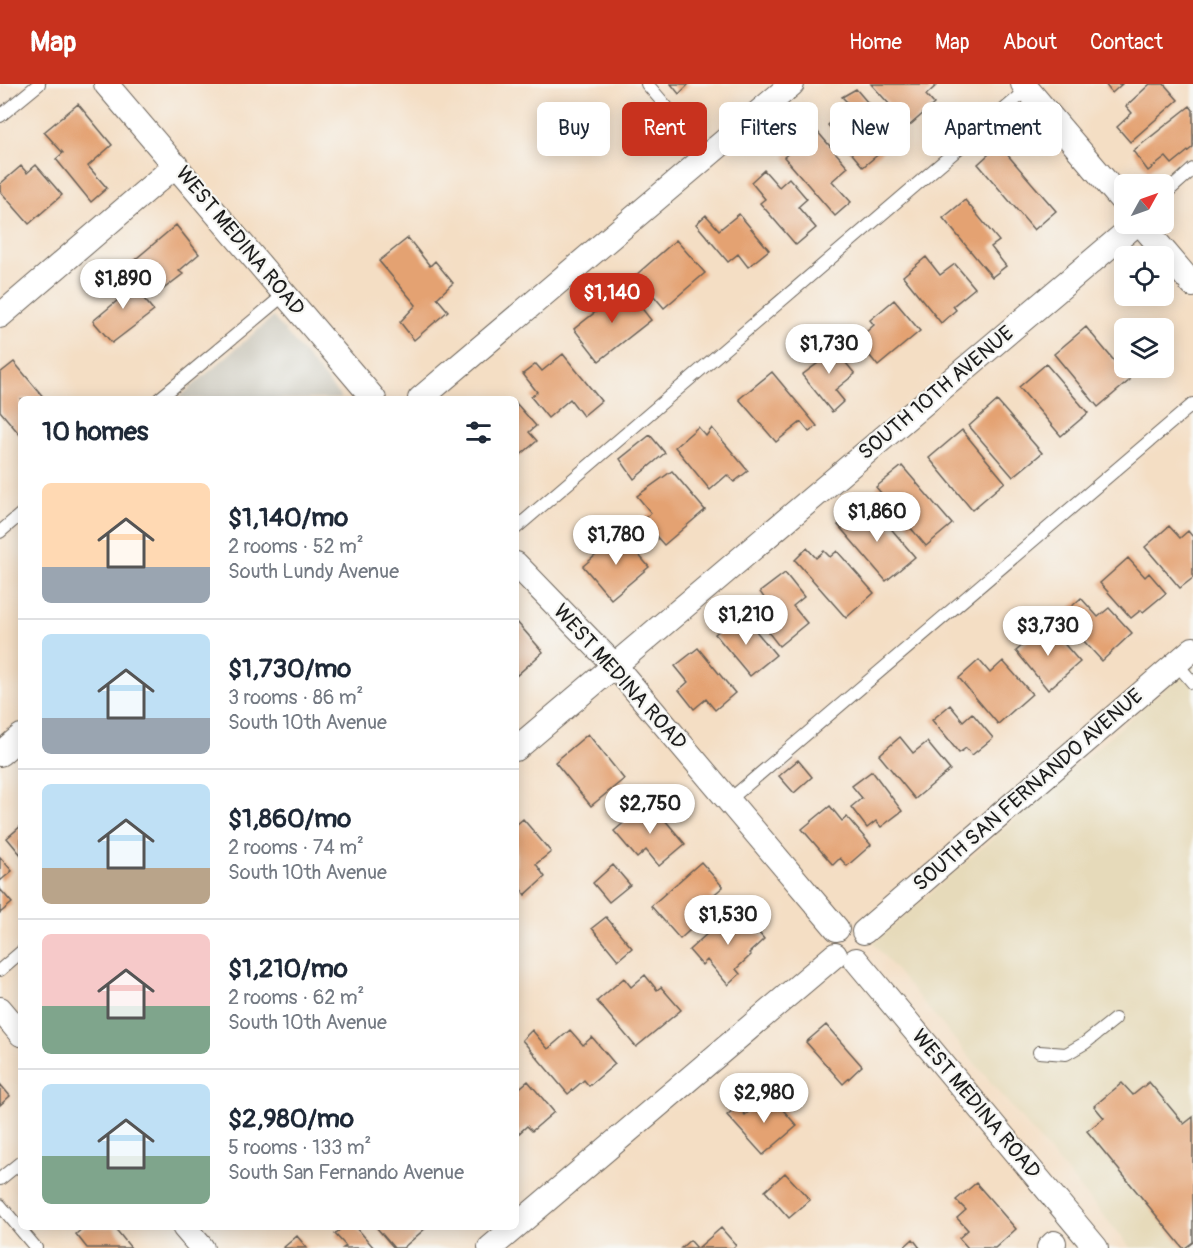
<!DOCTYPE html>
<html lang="en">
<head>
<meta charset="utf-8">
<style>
  :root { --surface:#fff; --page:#f6f6f7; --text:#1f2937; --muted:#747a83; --line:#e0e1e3; --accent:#c8321e }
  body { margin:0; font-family:Pangolin,sans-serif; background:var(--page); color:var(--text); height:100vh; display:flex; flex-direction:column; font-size:22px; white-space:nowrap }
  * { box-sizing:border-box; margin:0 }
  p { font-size:20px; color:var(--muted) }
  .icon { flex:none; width:33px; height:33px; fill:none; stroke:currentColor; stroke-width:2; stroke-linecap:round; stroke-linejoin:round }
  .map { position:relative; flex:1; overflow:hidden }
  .drawer { position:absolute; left:18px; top:312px; width:501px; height:834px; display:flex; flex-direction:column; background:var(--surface); border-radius:9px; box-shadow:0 3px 15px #0003 }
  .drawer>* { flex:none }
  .top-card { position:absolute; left:537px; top:18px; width:566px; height:54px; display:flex; gap:12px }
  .needle { width:39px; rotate:50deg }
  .controls { position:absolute; left:1114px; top:90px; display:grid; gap:12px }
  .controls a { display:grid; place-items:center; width:60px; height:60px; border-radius:9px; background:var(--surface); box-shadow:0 3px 15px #0003; font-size:30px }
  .price { position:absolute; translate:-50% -51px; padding:0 14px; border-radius:21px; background:#fff; color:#222; font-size:20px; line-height:39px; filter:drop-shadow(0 2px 3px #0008) }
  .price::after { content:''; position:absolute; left:50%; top:36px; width:18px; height:14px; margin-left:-9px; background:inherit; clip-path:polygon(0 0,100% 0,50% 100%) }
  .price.current { background:var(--accent); color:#fff }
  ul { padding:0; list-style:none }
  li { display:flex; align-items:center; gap:18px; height:150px; padding:0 24px }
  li+li { border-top:2px solid var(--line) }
  li span { display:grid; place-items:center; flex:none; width:168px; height:120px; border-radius:9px; color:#555 }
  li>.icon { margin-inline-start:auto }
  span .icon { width:72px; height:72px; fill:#fffc; stroke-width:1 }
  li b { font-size:26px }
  h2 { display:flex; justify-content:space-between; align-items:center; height:72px; padding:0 24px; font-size:26px }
  .tag { padding:0 21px; border-radius:9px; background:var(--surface); box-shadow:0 3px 15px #0003; font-size:21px; line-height:54px }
  .tag.current { background:var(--accent); color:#fff }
  header { display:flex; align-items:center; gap:36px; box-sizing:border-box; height:84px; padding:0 30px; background:var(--accent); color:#fff }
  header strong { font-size:28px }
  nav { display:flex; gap:33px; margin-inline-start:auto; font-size:21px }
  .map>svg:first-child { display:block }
  .built { fill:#e6daba }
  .industrial { fill:#c8c4b8 }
  .building { fill:#e4a272 }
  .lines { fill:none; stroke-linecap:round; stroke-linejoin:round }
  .lane-casing { stroke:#686057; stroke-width:14 }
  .street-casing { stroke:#686057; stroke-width:26 }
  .lane { stroke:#fff; stroke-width:12 }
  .street { stroke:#fff; stroke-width:24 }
  .labels { text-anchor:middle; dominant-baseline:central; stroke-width:4.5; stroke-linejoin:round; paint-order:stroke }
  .street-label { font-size:21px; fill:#1c1c1c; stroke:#f6f6f2 }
</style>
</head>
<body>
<header>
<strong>Map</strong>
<nav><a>Home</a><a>Map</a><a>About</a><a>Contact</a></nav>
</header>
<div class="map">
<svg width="1193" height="1164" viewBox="0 0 1193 1164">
  <rect width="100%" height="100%" fill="#f6f6f2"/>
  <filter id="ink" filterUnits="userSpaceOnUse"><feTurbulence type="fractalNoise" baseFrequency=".0167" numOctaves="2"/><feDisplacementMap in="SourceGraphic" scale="12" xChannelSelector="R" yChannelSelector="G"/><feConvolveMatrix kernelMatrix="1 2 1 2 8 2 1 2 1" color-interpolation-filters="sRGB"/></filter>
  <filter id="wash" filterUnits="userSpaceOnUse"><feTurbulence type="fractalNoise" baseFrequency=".008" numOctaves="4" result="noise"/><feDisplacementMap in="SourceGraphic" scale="24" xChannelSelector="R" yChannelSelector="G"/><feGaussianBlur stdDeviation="1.35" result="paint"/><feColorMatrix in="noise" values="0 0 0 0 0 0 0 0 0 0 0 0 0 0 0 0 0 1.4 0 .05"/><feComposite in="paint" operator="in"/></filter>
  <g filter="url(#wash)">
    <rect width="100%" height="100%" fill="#f4dec4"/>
    <path class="built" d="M1193,580V1164H1131L873,859Z"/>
    <path class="industrial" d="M273,233L342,315H177Z"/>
    <g id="blocks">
      <path class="building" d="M671,0H689L679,10Z
        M871,0H938L926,11L934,20L909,42Z
        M1105,0H1122L1112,9Z
        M1150,0H1164L1178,16L1130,58L1117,43L1132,29L1126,22Z
        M856,5L898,54L863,83L828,41L850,21L842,13Z
        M78,20L112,61L88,82L107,104L91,118L56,75L63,69L44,48Z
        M1190,22L1193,26V63L1172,80L1166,73L1148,87L1133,67Z
        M816,46L848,83L832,97L851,118L835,132L784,73Z
        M999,61L1056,127L1034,146L978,80Z
        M36,81L62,111L29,140L0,107V100L21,82L27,89Z
        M764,86L779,103L789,94L807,115L798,123L816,144L796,161L760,119L765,115L751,98Z
        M965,116L999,157L991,163L1006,182L992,193L943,134Z
        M739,130L769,166L748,183L738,170L728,178L696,140L706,131L719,146Z
        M176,141L199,170L179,187L183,190L157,210L131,179Z
        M408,154L430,182L435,177L453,199L437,214L448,227L414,256L400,238L416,221L379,177Z
        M676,156L705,189L664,224L636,191Z
        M926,173L940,191L955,180L975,204L953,222L956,226L941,239L903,192Z
        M120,186L154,227L112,259L93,237L124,211L111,195Z
        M626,204L651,236L599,277L574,245Z
        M894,216L920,247L878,282L857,256L874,241L870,236Z
        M1086,243L1130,296L1098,323L1054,270Z
        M828,257L855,290L835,306L844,317L832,328L802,291L818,279L812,271Z
        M563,270L601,317L583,332L570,315L548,334L531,313L537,308L523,290L536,280L542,287Z
        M14,278L45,315H21V352L0,327V289Z
        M1046,280L1088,329L1061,352L1019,303Z
        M772,288L817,342L809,348L801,338L776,358L739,315Z
        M997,317L1042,369L1013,393L969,342Z
        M516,319L536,342L529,348L537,357L517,374Z
        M698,343L706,352L712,344L748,387L734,398L727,391L710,406L675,363Z
        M962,346L1005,398L972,426L929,374Z
        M650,351L665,369L634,395L620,375Z
        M902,382L952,440L926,462L876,403Z
        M672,387L705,426L664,461L642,436L651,429L637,412Z
        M853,428L857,433L863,428L869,435L877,428L915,473L886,497L838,441Z
        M1169,442L1180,454L1188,447L1193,453V494L1180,504L1145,463Z
        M621,450L649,483L611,515L583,482Z
        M807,464L816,474L824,467L830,473L837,467L874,509L846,534L795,476Z
        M1128,474L1145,493L1149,489L1166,509L1143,528L1141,526L1131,534L1100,499Z
        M785,489L804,513L793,522L807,539L779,562L751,526L765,515L760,508Z
        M1081,514L1098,533L1109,524L1132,549L1102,577L1061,532Z
        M745,534L776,571L750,592L715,550L728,539L732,544Z
        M516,537L543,568L516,592Z
        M1047,540L1080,578L1048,606L1016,567Z
        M698,564L735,609L715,626L706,615L694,625L679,606L688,598L675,582Z
        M979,576L990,589L1003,577L1032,610L998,640L959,594Z
        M950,621L963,637L972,629L993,654L972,671L966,664L959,669L932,636Z
        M588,650L624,695L591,722L555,678Z
        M900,653L913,669L927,658L950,686L915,715L879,671Z
        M798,676L812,693L794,709L779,692Z
        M872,687L902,727L881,743L876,737L867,744L851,723L862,714L852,702Z
        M649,717L685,760L659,782L646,766L637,774L614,747Z
        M830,722L842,737L847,733L871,761L847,782L840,774L833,781L802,745Z
        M523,735L551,768L536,780L545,793L525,811L516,797V741Z
        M21,742V771L7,754Z
        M0,773L12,787L0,797Z
        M701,778L723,803L711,813L718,821L680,855L651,822Z
        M613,781L630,801L609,818L593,799Z
        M0,805L12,819L0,829Z
        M742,828L764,855L749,869L751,871L736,885L740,890L728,901L707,876L702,881L689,866L728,831L732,836Z
        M606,833L632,864L618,876L592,844Z
        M645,891L657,906L661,903L681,926L636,963L597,917L624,894L631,903Z
        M826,941L862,982L843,1000L806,958Z
        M532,946L548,965L570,946L583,961L592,953L615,980L589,1002L584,996L568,1010L522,956Z
        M528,997L554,1028L532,1047L527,1042L516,1052V1007Z
        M1149,998L1184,1040L1193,1033V1158L1185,1164H1183L1087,1047L1104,1034L1094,1022L1122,999L1133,1011Z
        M0,1000L10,1012L0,1021Z
        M769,1010L797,1042L763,1071L727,1031L738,1022L745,1031Z
        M785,1089L810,1116L789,1134L765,1107Z
        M976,1099L1016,1145L995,1164H968L959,1154L968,1146L957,1134L966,1126L956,1116Z
        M84,1143H114L131,1164H87L76,1150Z
        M343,1143H356L374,1164H343L346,1162L335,1150Z
        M376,1143H427L403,1164H394Z
        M721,1144L736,1161L733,1164H698Z
        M297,1152L307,1164H283Z
        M913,1155L920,1164H903Z
        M690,1156L697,1164H681Z"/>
    </g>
  </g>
  <g filter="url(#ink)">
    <use href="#blocks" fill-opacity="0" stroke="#686057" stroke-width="1.5"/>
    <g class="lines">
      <g class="lane-casing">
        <path id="lane" d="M647,0L708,71
          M0,32L39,0
          M1164,111L1193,85
          M159,315L285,210
          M516,444L1028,5
          M0,448L21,430
          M1176,579L1193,599
          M728,717L1193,320
          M0,886L21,868
          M1039,968L1066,970L1085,959L1115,935
          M0,1095L21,1078
          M0,1121L36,1164"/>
      </g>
      <g class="street-casing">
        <path id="street" d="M106,0L374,315
          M1023,0L1125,120
          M1141,140L1193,201
          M0,232L176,81
          M420,315L792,0
          M516,480L615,582L837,845
          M516,665L1136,140
          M0,670L21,652
          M864,848L1193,565
          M856,876L1096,1164
          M0,925L21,950
          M516,1142L835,871
          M184,1143L202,1164
          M490,1164L515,1143
          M1049,1164L1054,1159"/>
      </g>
      <use href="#lane" class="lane"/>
      <use href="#street" class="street"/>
    </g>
  </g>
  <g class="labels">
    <g class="street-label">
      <text transform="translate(240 157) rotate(50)">WEST MEDINA ROAD</text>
      <text transform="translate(936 309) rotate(-40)">SOUTH 10TH AVENUE</text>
      <text transform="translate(620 593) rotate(48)">WEST MEDINA ROAD</text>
      <text transform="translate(1028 706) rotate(-41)">SOUTH SAN FERNANDO AVENUE</text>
      <text transform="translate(976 1020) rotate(50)">WEST MEDINA ROAD</text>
    </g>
  </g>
</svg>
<div class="controls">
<a><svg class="needle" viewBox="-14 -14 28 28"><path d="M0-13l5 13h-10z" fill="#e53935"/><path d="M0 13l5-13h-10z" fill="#747a83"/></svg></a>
<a><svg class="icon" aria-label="locate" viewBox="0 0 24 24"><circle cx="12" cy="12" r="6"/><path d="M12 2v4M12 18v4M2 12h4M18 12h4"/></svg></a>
<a><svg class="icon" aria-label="layers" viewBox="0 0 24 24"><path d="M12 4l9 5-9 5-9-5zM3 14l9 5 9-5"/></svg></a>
</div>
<b class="price" style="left:123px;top:226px">$1,890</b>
<b class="price current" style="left:612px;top:240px">$1,140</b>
<b class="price" style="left:829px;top:291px">$1,730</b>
<b class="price" style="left:877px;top:459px">$1,860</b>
<b class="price" style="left:616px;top:482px">$1,780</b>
<b class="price" style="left:746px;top:562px">$1,210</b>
<b class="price" style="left:1048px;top:573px">$3,730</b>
<b class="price" style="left:650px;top:751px">$2,750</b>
<b class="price" style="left:728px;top:862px">$1,530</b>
<b class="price" style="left:764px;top:1040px">$2,980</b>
<div class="top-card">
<a class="tag">Buy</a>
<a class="tag current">Rent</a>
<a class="tag">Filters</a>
<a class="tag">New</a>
<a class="tag">Apartment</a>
</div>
<section class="drawer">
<h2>10 homes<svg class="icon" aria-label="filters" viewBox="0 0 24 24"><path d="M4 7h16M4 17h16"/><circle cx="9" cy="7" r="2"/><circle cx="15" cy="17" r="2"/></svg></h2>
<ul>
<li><span style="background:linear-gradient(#ffd9b3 70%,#9aa5b1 0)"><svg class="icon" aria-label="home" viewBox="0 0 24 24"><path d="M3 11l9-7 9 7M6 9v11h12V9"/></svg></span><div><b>$1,140/mo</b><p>2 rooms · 52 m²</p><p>South Lundy Avenue</p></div></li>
<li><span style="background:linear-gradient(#bfe0f5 70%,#9aa5b1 0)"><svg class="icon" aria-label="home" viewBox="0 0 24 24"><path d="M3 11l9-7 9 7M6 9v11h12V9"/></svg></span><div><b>$1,730/mo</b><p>3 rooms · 86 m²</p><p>South 10th Avenue</p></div></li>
<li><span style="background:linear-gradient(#bfe0f5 70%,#b9a48a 0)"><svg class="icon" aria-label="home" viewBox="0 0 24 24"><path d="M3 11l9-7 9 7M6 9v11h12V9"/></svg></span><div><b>$1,860/mo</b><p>2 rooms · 74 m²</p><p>South 10th Avenue</p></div></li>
<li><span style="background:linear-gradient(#f6c9c9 60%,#7fa58c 0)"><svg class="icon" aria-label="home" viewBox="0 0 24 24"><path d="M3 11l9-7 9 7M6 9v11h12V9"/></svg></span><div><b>$1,210/mo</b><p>2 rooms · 62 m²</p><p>South 10th Avenue</p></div></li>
<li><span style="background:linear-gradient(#bfe0f5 60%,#7fa58c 0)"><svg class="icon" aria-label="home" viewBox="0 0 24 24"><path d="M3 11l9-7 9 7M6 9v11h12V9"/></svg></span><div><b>$2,980/mo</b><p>5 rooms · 133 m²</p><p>South San Fernando Avenue</p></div></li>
</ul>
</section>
</div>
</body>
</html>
